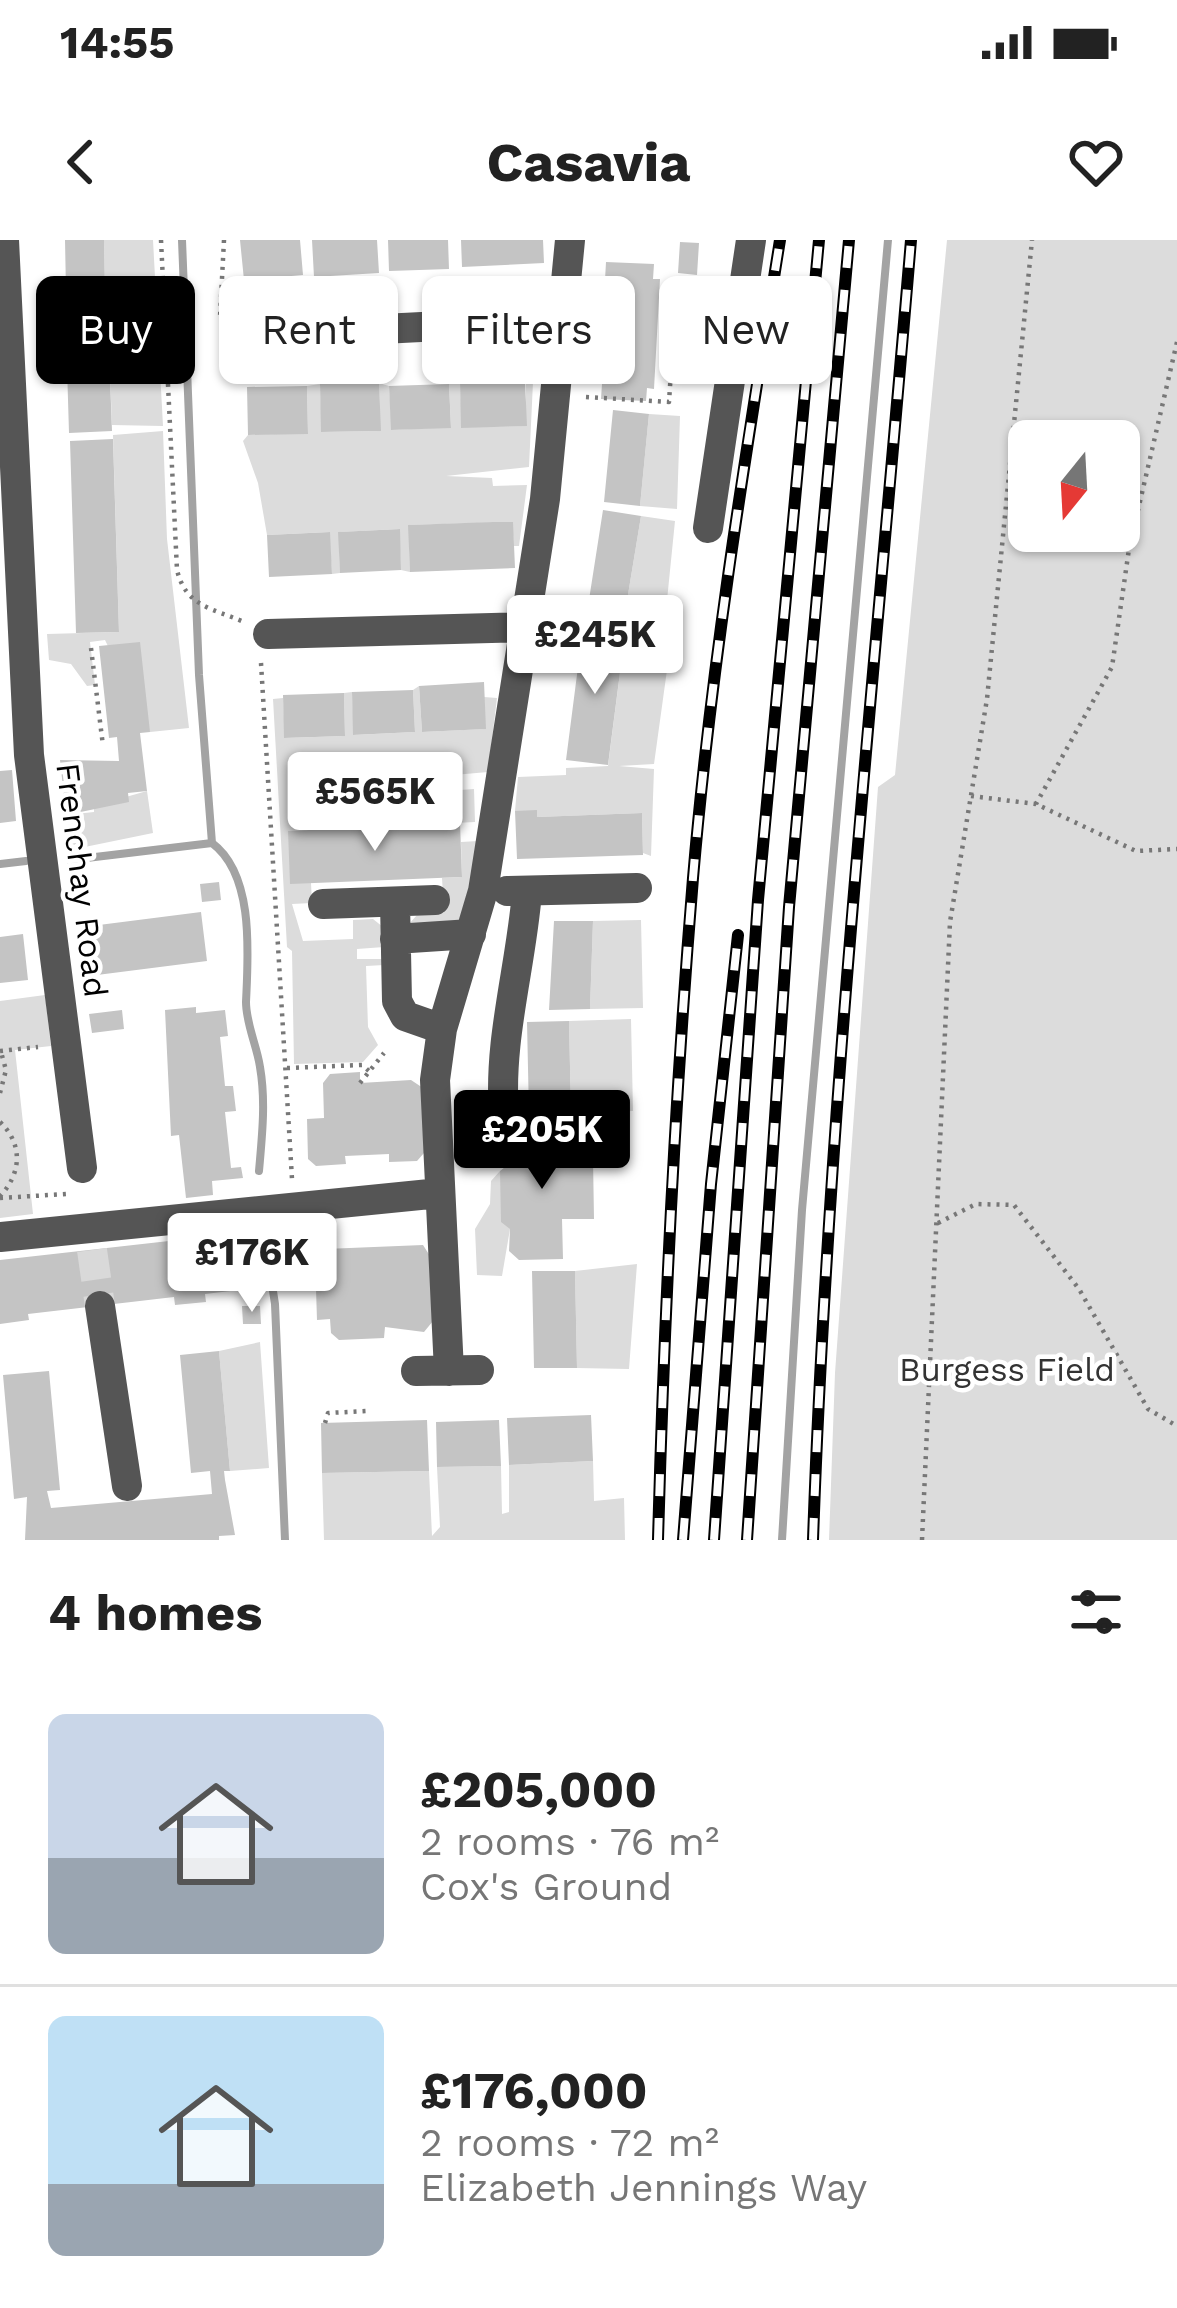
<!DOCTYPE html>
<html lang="en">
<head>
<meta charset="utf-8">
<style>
  :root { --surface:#fff; --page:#f6f6f6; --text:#222; --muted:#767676; --line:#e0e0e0; --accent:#000 }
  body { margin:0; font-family:"Work Sans",sans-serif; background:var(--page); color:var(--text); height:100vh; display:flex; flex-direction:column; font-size:45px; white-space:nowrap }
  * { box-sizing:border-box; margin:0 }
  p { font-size:39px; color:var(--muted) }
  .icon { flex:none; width:66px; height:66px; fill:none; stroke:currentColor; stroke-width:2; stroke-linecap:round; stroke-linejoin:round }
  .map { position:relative; height:1300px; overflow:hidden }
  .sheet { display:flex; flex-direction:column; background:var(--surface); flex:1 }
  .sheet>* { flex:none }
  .top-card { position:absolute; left:36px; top:36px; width:1107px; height:108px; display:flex; gap:24px }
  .needle { width:78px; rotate:198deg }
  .buttons { position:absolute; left:1008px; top:180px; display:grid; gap:24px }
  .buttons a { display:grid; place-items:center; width:132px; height:132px; border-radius:18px; background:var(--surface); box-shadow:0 3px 9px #0004; font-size:60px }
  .price { position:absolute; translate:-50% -102px; padding:0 27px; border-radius:12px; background:#fff; color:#222; font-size:39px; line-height:78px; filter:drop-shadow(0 3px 6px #0008) }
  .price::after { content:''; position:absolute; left:50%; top:72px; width:36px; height:27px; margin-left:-18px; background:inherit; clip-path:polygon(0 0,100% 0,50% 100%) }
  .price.active { background:var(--accent); color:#fff }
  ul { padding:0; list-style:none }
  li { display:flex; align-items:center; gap:36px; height:300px; padding:0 48px }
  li+li { border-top:3px solid var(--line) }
  li span { display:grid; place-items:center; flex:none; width:336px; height:240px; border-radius:18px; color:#555 }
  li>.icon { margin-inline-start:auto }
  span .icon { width:144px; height:144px; fill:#fffc; stroke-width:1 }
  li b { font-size:51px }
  h2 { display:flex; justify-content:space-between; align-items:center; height:144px; padding:0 48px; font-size:51px }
  .tag { padding:0 42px; border-radius:18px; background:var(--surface); box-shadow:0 3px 9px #0004; font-size:42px; line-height:108px }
  .tag.active { background:var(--accent); color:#fff }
  .status { display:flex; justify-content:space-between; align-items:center; height:84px; padding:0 60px; background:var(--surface); direction:ltr }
  .status svg { height:33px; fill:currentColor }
  header { display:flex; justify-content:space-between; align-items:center; height:156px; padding:0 48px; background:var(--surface); font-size:54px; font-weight:700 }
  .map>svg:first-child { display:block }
  .green { fill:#dcdcdc; fill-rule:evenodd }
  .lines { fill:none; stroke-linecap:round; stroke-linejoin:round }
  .stream { stroke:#a3a3a3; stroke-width:8 }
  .building { fill:#c4c4c4 }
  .minor-tunnel { stroke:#d9d9d9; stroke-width:30; stroke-dasharray:30 15; stroke-linecap:butt }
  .path { stroke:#777; stroke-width:4.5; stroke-dasharray:3 6; stroke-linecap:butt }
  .minor { stroke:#555; stroke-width:30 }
  .rail-casing { stroke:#000; stroke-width:12 }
  .rail { stroke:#fff; stroke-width:8; stroke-dasharray:22; stroke-linecap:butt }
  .labels { text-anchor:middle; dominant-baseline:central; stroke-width:9; stroke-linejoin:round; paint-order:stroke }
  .street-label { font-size:33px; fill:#000; stroke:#fff }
  .park-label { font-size:33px; fill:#333; stroke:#fff }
</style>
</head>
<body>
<div class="status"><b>14:55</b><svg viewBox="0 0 49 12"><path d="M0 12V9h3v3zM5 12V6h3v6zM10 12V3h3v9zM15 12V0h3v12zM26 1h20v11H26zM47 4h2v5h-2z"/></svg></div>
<header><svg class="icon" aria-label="back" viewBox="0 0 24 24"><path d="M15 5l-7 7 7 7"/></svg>Casavia<svg class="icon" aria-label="heart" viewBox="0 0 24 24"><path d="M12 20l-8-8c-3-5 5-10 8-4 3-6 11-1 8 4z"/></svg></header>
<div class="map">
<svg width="1177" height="1300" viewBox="0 0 1177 1300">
  <rect width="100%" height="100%" fill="#fff"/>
  <path class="green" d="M104,0H153L163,186L112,185L107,58H87L88,50H105Z
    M947,0H1177V1300H829L835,1133L878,547L895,535ZM1029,201H1119V291H1029Z
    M460,142L462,187L526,186V142H533L529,227L446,236L492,238L493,246L527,245L519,306H514L512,282L409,285L410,332L401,330L399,289L339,292L340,333L332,334L329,292L267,295L258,243L243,201L248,195L308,193L307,146L320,144L322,192L380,191L379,143L389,146L392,190L451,187L449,144Z
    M649,174L680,176L677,269L640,266Z
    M163,191L167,299L189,488L150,492L105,400L90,402L95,445L87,446L71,424L49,420L47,394L119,392L113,195Z
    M641,276L675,281L664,390L623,385Z
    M625,394L671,401L654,524L619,526L654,529L651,616L643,613L642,573L537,577L515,571L518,537L566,535V528L608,526Z
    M419,446L422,492L485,489L484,457L497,458L488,532L328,546L431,541L432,552L474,549L475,582L288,591L311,643L312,663L292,664L303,701L353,699V680L373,679L383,687L384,707L357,709V719H384V725L366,726L368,787L378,805L363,822L294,824L292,711L287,707L273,459L283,458L285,498L345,496L344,453L352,452L354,495L415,492L413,450Z
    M147,551L153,593L70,610L66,575L94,572V566Z
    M478,601L462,689L409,684L417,675L444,673L442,638L462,637L461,602Z
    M641,680L643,768L590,769L593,681Z
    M45,755L51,806L15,810L33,974L0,978V761Z
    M631,779L633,871L571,873L569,781Z
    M500,931L510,989L502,1036L477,1035L475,989L490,964L491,941Z
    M637,1024L629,1129L577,1128L575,1031Z
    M260,1102L269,1228L230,1231L219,1111Z
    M593,1221L594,1261L624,1258L625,1300H324L322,1233L429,1231L432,1296L440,1287L437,1227L501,1226L502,1274L509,1272V1225Z"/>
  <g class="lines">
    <path class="stream" d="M212,603C255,635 248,716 246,762C246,784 257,806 260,827C266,862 262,896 259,931
      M70,620L212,603L199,435L182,0
      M0,624L26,621
      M262,980L275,1064L285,1300
      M782,1300L802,970L888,0"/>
  </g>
  <path class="building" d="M65,0H104L105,50L66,51Z
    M240,0H300L303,35L244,40Z
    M312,0H377L379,33L314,37Z
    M388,0H448L449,29L389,31Z
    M461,0H543L544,23L462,27Z
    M680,2L699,3L697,35L678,33Z
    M606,22L654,24L653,39H660L654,149L647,148L646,161L601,159L602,144L590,143L595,39L605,40Z
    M107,58L112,191L69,193L65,60Z
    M525,140L527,186L461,188L460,142Z
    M379,143L381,191L321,192L320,144Z
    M449,144L451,188L391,190L389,146Z
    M307,146L308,194L248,195L247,147Z
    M613,170L649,174L640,266L604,262Z
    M113,199L119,392L76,393L70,201Z
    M603,270L641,276L623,385L586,379Z
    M493,282H513L515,328L410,332L408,285Z
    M400,289L401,330L340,333L338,292Z
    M330,292L332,334L269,337L267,295Z
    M583,388L625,394L608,525L566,520Z
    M140,402L150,492L140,493L147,551L128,553L129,562L66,575L60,520L119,521L117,497L109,498L99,406Z
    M484,442L486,489L422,492L419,446Z
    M413,450L415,492L353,495L352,452Z
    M344,453L345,496L284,498L283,455Z
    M12,530L16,581L0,583V531Z
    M454,535L455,550L432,552L431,537Z
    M537,570V577L642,573L643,615L517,619L515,571Z
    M460,583L462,637L290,644L288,591Z
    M219,642L221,660L202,662L200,644Z
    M201,672L207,721L97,735L91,686Z
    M554,681H593L590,769L549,770Z
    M23,694L28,740L0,743V697Z
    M196,767V773L225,770L228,796L220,797L225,846H233L236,871L225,872L231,928L241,927L243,938L212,941L213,955L186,958L179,895L171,896L165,770Z
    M122,770L124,789L92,793L89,774Z
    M569,781L571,873L529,874L527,782Z
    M360,832V843L411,840L423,848L424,913L417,921L389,922V914L345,916L346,924L316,926L308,919L307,879L324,878L323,843L330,834Z
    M513,884H558V920L593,919L594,979H562L563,1019L519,1020L509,1011L510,989L501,982L500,931L509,924L506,896Z
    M249,992L256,1048L205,1054L206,1062L175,1065L174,1057L28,1074L29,1080L0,1084V1020Z
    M423,1005L430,1016L433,1081L424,1092L385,1087L384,1098L339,1100L331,1093L330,1079L317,1080L315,1017L325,1009Z
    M532,1031H575L577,1128H534Z
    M242,1066H260L261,1084H243Z
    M219,1111L230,1231H224L225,1240L235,1295L219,1296V1300H25L27,1257L14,1259L3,1135L49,1131L60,1250L47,1251L51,1268L212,1254L210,1231L191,1233L180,1115Z
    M591,1175L593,1221L509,1225L507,1178Z
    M427,1180L429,1231L322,1233L321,1183Z
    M499,1180L501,1226L437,1227L436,1182Z"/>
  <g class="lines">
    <path class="minor-tunnel" d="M92,1010L100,1066"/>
    <path class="path" d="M161,0L177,330C186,367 212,368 244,382
      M224,0L220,77L235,89
      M1177,102L1129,309L1112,427L1036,564L1136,611L1177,609
      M586,157L669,162L677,40
      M91,408L103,506
      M261,423L292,939
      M971,556L1036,564
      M0,811L38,807
      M287,828L362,825L369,831
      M360,843L384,813
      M0,853L6,830L1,812
      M0,882C23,904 22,933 0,956
      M0,958L66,954
      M938,983L976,964L1014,965L1079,1049L1148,1169L1177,1186
      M325,1183L328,1173L366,1171
      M922,1300L950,682L987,459L1032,0"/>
    <path class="minor" d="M4,0L29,515L82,928
      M264,95L560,80
      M708,288L751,0
      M268,394L524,387
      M507,651L637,648
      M395,662L397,761L405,776L442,789
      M323,664L435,660
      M395,699L471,694
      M504,874C498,800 521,727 527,652
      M0,997L440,953
      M100,1066L127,1246
      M416,1131L479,1130
      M449,1131L435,840L442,789L483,651L545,259L570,0"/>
    <g class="rail-casing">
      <path id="rail" d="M658,1300C664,1079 675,858 693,638C711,425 746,212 780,0
        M683,1300L711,944L738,695
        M714,1300L758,660L819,0
        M747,1300L789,667L849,0
        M813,1300C828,866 875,433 911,0"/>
    </g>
    <use href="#rail" class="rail"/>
  </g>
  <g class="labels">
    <g class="street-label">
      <text transform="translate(82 640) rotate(83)">Frenchay Road</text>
    </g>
    <g class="park-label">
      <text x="1007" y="1129">Burgess Field</text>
    </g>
  </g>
</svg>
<div class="buttons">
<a><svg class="needle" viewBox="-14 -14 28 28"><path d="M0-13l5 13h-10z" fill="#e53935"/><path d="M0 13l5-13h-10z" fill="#767676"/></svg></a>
</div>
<b class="price" style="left:595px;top:457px">£245K</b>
<b class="price" style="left:375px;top:614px">£565K</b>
<b class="price active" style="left:542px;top:952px">£205K</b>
<b class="price" style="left:252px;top:1075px">£176K</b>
<div class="top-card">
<a class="tag active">Buy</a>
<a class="tag">Rent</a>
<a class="tag">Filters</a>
<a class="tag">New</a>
</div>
</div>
<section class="sheet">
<h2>4 homes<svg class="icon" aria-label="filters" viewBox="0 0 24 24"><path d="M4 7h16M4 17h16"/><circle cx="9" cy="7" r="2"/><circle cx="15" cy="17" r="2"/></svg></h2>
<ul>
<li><span style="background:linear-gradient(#c9d6e8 60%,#9aa5b1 0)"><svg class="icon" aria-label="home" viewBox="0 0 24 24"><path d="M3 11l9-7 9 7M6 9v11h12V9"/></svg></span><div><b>£205,000</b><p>2 rooms · 76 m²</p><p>Cox's Ground</p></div></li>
<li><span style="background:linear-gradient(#bfe0f5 70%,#9aa5b1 0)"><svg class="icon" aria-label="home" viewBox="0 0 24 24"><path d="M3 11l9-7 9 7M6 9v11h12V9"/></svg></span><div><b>£176,000</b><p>2 rooms · 72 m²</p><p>Elizabeth Jennings Way</p></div></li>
</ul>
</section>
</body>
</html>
